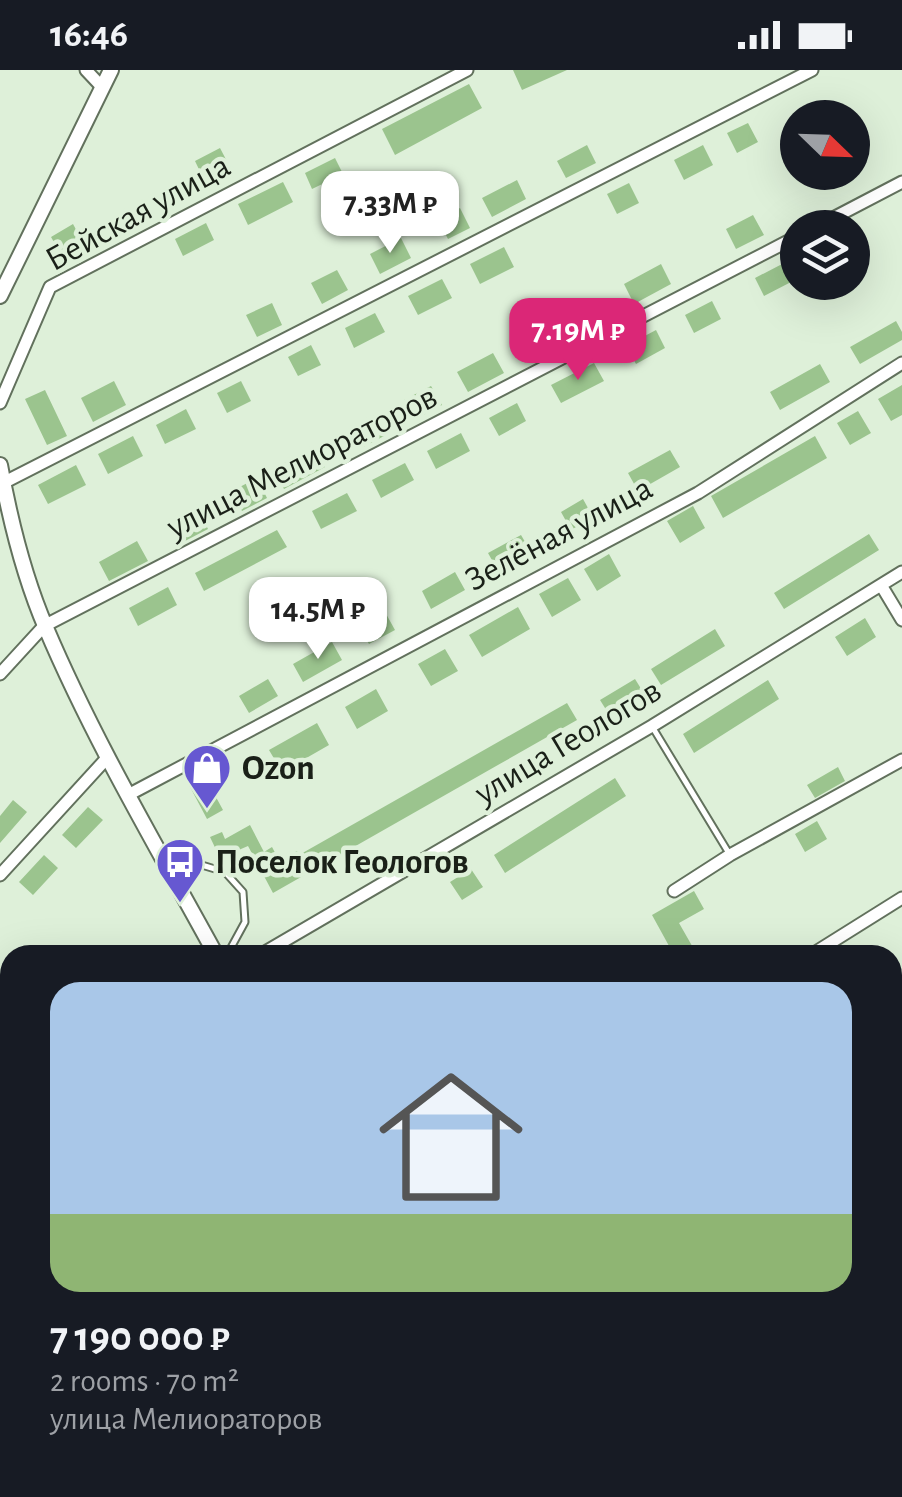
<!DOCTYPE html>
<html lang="en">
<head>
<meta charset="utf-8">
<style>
  :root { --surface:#171b24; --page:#20242c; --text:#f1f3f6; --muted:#9ea1a6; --line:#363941; --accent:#db2777 }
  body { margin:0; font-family:"Alegreya Sans",sans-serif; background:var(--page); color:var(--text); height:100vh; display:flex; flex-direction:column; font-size:38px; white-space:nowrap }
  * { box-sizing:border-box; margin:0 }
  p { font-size:32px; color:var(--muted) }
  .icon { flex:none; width:55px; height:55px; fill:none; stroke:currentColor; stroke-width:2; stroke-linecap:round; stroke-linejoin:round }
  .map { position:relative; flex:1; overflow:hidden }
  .drawer { position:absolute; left:0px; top:875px; width:902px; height:552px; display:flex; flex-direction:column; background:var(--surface); border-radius:30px 30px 0 0; box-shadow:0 10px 40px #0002 }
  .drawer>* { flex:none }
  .needle { width:65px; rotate:113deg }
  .fabs { position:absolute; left:780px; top:30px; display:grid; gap:20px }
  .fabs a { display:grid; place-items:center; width:90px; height:90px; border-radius:50%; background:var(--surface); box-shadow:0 10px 40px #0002; font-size:50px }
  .price { position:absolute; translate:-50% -85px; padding:0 22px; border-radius:20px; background:#fff; color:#222; font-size:32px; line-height:65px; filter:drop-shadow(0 2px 5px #0008) }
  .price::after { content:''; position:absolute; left:50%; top:60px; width:30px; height:22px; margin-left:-15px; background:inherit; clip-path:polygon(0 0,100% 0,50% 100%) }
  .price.current { background:var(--accent); color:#fff }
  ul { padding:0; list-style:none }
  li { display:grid; align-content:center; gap:20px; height:530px; padding:0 50px }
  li+li { border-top:2px solid var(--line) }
  li span { display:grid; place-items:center; height:310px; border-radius:30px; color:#555 }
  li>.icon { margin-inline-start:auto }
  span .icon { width:180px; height:180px; fill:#fffc; stroke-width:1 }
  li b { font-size:42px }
  .status { display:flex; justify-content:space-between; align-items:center; height:70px; padding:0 50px; background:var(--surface); direction:ltr }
  .status svg { height:28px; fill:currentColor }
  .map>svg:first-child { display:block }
  .building { fill:#9bc48e }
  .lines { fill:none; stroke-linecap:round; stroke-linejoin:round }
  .service-casing { stroke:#62715d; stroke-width:9 }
  .minor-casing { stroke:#62715d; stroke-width:15 }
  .tertiary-casing { stroke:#62715d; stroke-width:18 }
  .service { stroke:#fff; stroke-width:5 }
  .minor { stroke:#fff; stroke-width:11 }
  .tertiary { stroke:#fff; stroke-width:14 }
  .rail { stroke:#30372d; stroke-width:4; stroke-dasharray:12 12; stroke-linecap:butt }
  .labels { text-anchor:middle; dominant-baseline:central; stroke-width:9; stroke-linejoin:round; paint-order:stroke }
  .street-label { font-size:35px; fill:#1a2018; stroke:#def0d9 }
  .poi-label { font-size:35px; font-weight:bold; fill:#1a2018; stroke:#def0d9; text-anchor:start }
</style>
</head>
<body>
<div class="status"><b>16:46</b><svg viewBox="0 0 49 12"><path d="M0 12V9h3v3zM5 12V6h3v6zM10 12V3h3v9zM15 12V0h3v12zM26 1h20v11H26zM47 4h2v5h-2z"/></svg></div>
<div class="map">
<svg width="902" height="1427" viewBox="0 0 902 1427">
  <rect width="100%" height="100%" fill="#def0d9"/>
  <path class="building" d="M513,0H567L522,20Z
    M469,14L482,38L395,85L382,59Z
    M748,53L758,72L737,83L727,63Z
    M587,75L596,93L566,108L557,91Z
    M703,75L713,95L684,110L674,90Z
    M220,78L231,99L205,112L195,91Z
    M335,88L343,104L312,119L305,103Z
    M517,110L526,129L492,147L482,128Z
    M283,112L293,132L248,155L238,134Z
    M629,113L639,133L617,144L607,124Z
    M460,138L470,158L448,169L438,150Z
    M753,145L764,165L736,179L726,159Z
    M206,153L214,170L183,186L175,169Z
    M73,154L85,176L63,188L51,167Z
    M401,168L411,188L380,204L370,184Z
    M504,177L514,197L480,214L470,194Z
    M784,193L793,211L764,226L755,208Z
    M661,194L671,214L634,234L624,214Z
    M337,200L348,220L322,234L311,213Z
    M442,209L452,228L418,245L408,226Z
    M712,231L721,249L694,263L685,245Z
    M272,233L282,255L257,267L246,245Z
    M375,243L385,262L354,278L345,258Z
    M561,247L572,267L531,288L520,269Z
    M896,251L902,262V270L860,294L850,277Z
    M656,260L665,278L636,294L626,276Z
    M311,275L321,295L298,306L288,287Z
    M493,283L504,303L468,322L457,302Z
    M594,293L604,311L561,333L551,315Z
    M820,294L830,312L780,340L770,322Z
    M114,311L126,335L93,352L81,328Z
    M241,311L251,331L227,343L217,323Z
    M902,315V345L891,351L878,329Z
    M431,316L442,335L414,350L404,330Z
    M45,320L67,366L47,375L25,329Z
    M517,333L526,351L499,366L489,348Z
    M186,339L196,359L165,374L156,355Z
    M858,341L871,363L850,375L837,353Z
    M375,345L386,365L359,379L348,360Z
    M461,363L470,381L436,399L427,381Z
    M133,366L143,386L108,404L98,384Z
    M815,366L827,388L723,448L711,426Z
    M315,377L325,397L284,419L273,399Z
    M670,380L680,397L638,421L628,403Z
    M405,393L414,410L381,428L372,410Z
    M76,395L86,415L48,434L38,415Z
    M257,408L267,428L242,441L232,421Z
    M347,423L357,441L321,459L312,441Z
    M583,429L593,447L571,460L561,442Z
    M693,436L705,458L680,473L667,451Z
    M198,439L208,459L185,471L174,452Z
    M277,460L287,477L204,521L195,503Z
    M869,464L879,480L784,539L774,523Z
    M521,465L531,482L498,501L488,483Z
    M137,471L148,491L109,511L99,492Z
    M609,484L621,506L597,521L584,499Z
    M455,502L465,520L431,539L422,521Z
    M568,508L581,530L552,547L539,524Z
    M168,517L177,535L138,556L129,538Z
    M518,537L530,559L482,587L469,565Z
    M385,542L395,560L369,574L359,557Z
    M865,548L876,567L847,586L835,567Z
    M715,559L725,576L661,615L651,599Z
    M332,572L342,590L303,612L293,594Z
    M445,579L458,601L431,616L418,594Z
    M268,609L278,626L249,643L239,626Z
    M635,609L645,625L610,646L600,630Z
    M768,610L779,629L694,683L683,664Z
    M376,619L388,641L357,659L345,637Z
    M567,633L577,650L273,823L248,776L220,788L210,767L222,762L225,769L250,755L264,782L272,777L279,790L297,781L299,785Z
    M317,653L329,675L282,702L269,680Z
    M838,697L845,711L815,728L807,715Z
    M205,707L223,740L207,749L189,715Z
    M615,708L626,726L505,803L494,785Z
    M13,730L27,742L0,773V746Z
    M88,737L103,750L76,778L62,765Z
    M817,751L827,769L805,782L795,764Z
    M44,785L58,798L33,825L19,812Z
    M471,799L483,817L462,830L450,812Z
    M694,821L704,839L679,853L695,881L688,885H674L652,845Z"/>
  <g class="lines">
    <g class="service-casing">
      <path id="service" d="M653,658L730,785
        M165,784L225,802L243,822L245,852L227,885
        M727,1418L771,1427
        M706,1427L707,1418"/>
    </g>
    <g class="minor-casing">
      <path id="minor" d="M86,0L102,17
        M814,158L902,112
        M0,333L50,217L467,0
        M3,413L812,0
        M881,515L902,550
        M0,604L44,556L798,166
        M128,725L698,423L902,293
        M0,805L107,688
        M674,821L730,785L902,690
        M260,885L652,656L902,502
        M811,885L902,828
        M0,1032L10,1022
        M0,1309L10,1298
        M103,1427L111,1418"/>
    </g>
    <g class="tertiary-casing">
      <path id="tertiary" d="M0,226L111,0
        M0,395C10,450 24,507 46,558C94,671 157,777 216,885
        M892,1163L902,1158
        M508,1427V1418"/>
    </g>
    <use href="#service" class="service"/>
    <use href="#minor" class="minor"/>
    <use href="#tertiary" class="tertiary"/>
    <path class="rail" d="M892,1097L902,1091
      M892,1115L902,1110
      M391,1427L404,1418"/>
  </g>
  <defs>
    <g id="shop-pin" transform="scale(2.5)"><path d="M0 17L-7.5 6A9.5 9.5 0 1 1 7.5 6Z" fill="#6658d1" stroke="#def0d9"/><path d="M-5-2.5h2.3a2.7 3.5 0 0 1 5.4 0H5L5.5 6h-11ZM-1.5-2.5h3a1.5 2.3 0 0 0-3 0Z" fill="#fff"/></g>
    <g id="bus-pin" transform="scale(2.5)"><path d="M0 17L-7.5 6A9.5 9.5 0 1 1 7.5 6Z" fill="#6658d1" stroke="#def0d9"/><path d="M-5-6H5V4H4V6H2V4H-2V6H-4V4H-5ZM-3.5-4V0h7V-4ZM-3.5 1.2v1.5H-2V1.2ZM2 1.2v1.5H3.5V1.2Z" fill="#fff"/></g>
  </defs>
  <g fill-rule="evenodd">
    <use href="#shop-pin" x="207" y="698"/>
    <use href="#bus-pin" x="180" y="792"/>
  </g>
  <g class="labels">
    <g class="street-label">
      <text transform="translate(138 143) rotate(-29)">Бейская улица</text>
      <text transform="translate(302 392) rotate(-27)">улица Мелиораторов</text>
      <text transform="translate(559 464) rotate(-28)">Зелёная улица</text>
      <text transform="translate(568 672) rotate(-31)">улица Геологов</text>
    </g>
    <g class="poi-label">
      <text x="242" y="698">Ozon</text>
      <text x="215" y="792">Поселок Геологов</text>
    </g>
  </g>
</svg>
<div class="fabs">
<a><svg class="needle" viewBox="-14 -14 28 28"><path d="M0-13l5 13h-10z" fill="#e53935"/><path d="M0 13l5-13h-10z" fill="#9ea1a6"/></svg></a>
<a><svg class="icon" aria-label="layers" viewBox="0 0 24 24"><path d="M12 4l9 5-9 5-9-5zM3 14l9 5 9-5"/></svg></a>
</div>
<b class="price" style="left:390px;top:186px">7.33M ₽</b>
<b class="price current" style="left:578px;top:313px">7.19M ₽</b>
<b class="price" style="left:318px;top:592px">14.5M ₽</b>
<section class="drawer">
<ul>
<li><span style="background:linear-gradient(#a9c7e8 75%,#8fb573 0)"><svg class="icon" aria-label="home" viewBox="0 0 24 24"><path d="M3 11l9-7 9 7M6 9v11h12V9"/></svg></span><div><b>7 190 000 ₽</b><p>2 rooms · 70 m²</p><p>улица Мелиораторов</p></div></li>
</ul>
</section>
</div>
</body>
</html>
